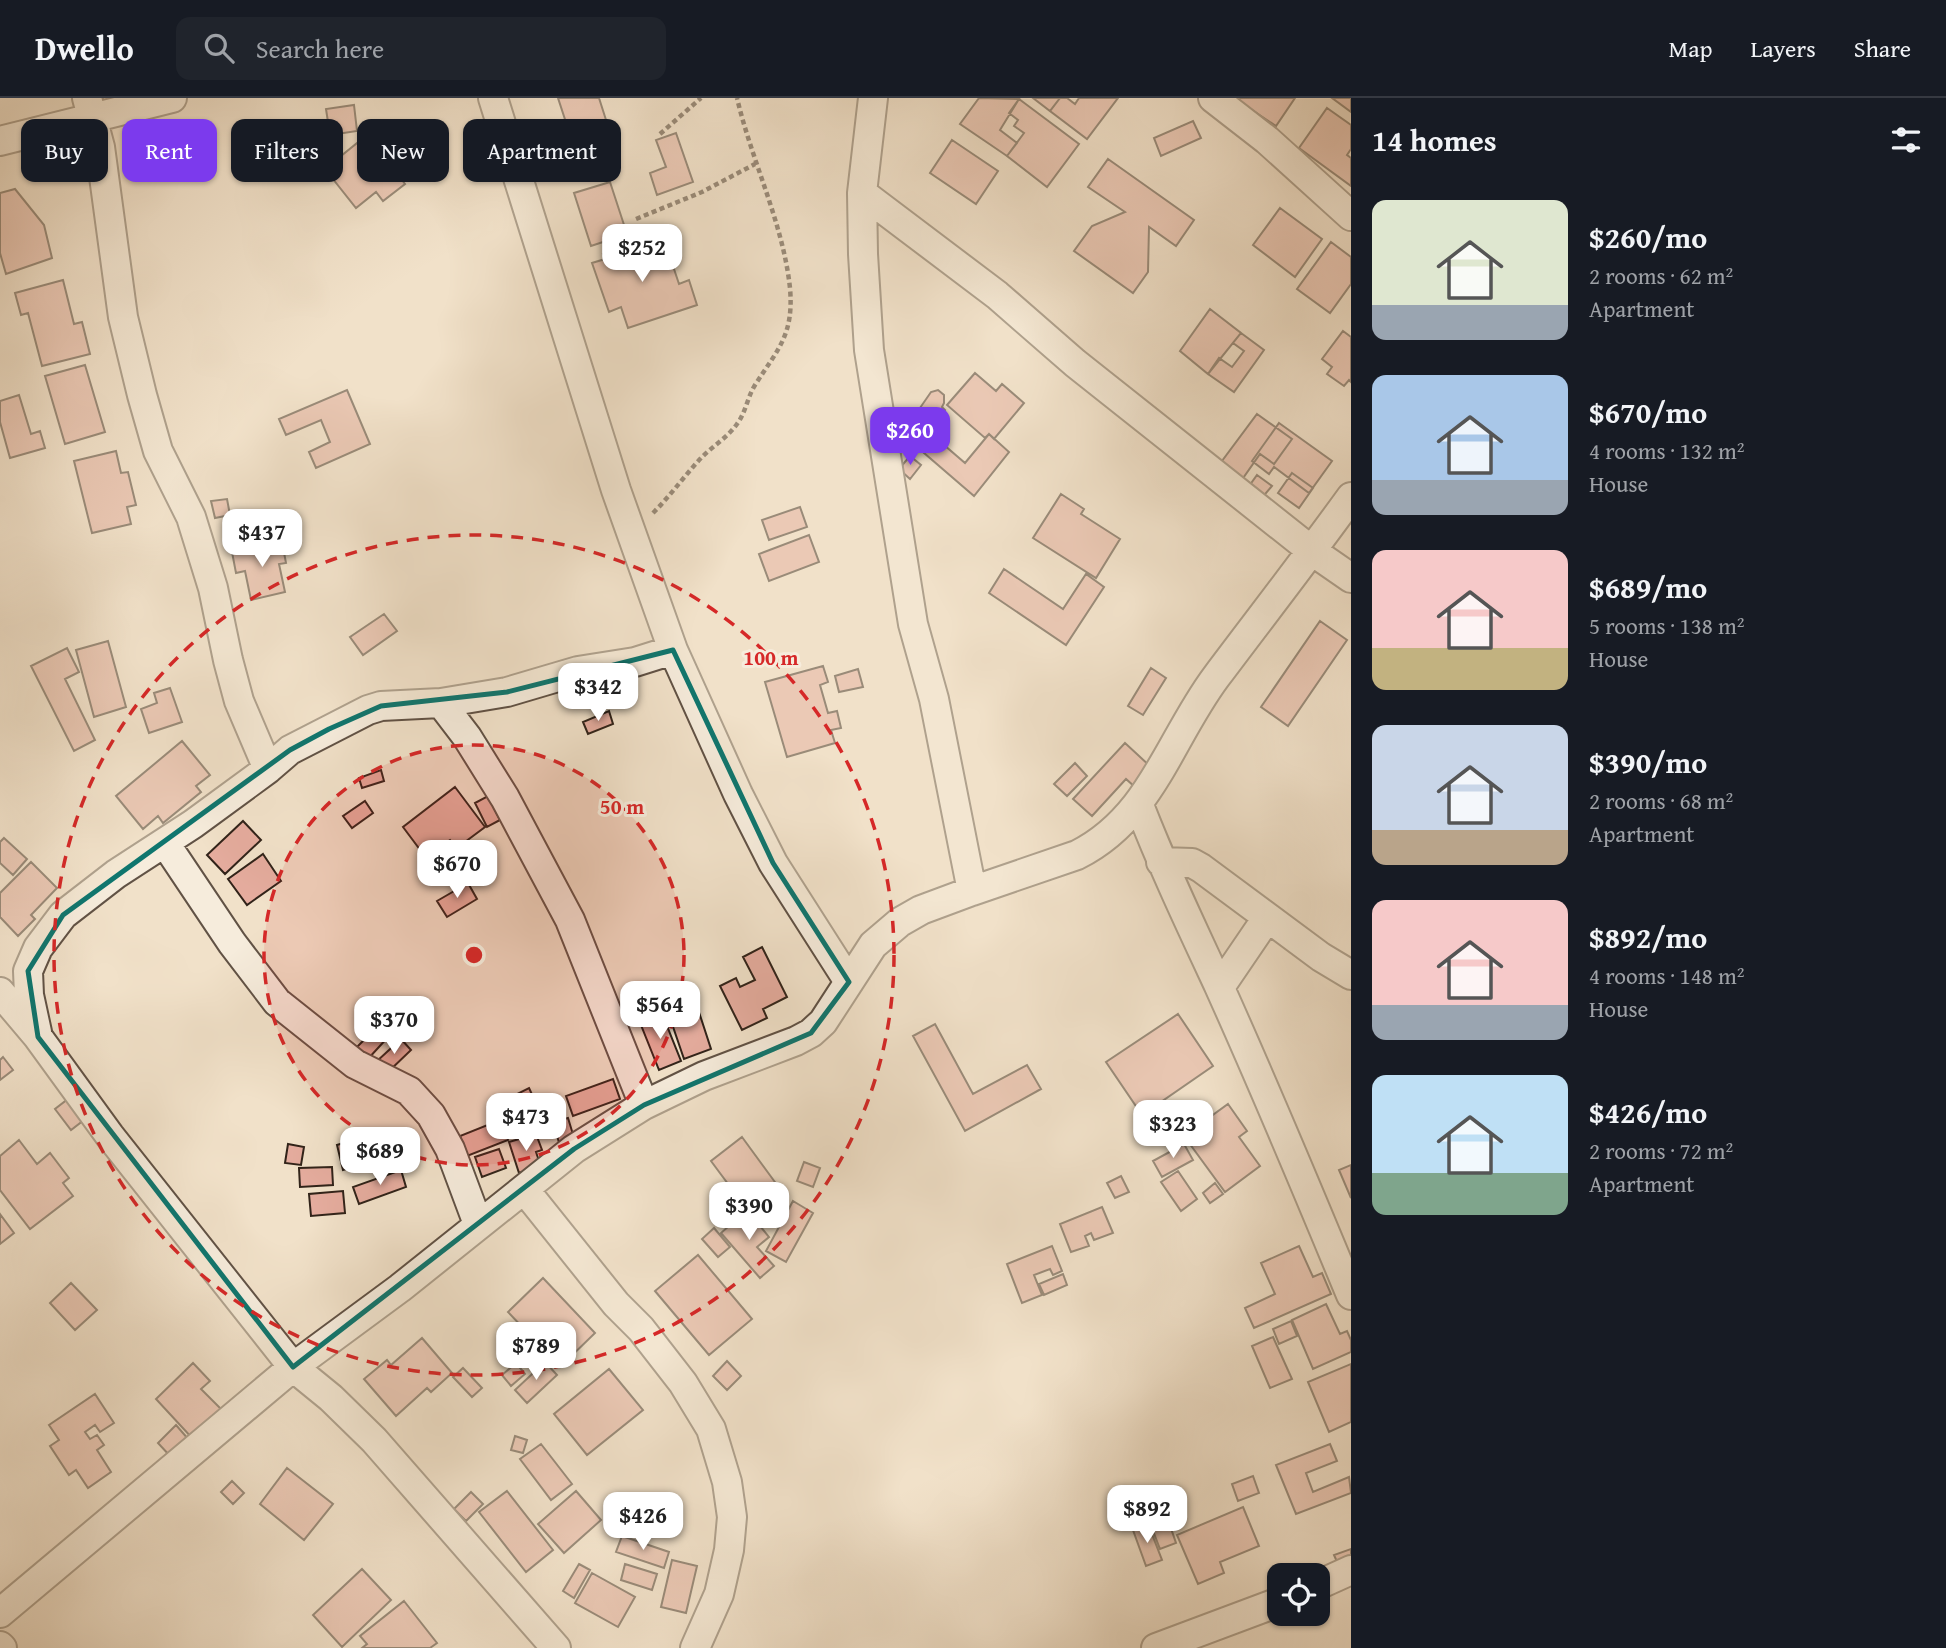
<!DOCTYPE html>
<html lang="en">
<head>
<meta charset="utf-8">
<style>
  :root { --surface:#171b24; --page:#20242c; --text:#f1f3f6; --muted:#9ea1a6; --line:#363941; --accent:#7c3aed }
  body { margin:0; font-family:"Gentium Book Plus",serif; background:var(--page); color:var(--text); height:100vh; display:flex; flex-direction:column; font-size:26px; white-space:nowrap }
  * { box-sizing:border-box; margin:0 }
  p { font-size:23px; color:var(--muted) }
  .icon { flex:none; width:38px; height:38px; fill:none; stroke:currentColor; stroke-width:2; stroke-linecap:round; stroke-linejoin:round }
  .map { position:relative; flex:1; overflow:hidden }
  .drawer { display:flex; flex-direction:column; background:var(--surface); width:595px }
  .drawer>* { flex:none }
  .hud { position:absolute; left:21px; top:21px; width:665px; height:63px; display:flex; gap:14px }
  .tools { position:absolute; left:1267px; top:1465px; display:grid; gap:14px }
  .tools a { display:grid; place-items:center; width:63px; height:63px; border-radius:14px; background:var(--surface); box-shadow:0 2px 5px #0004; font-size:35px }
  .price { position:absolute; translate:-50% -60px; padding:0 16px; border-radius:14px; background:#fff; color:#222; font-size:23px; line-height:46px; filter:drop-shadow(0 2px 4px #0008) }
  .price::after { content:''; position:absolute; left:50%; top:42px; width:21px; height:16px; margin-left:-10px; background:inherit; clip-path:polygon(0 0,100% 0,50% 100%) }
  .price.on { background:var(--accent); color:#fff }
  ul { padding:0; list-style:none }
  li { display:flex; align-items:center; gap:21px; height:175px; padding:0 21px }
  li span { display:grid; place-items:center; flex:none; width:196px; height:140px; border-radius:14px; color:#555 }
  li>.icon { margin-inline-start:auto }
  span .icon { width:84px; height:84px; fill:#fffc; stroke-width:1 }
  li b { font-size:30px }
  h2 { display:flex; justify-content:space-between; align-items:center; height:84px; padding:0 21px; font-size:30px }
  .chip { padding:0 24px; border-radius:14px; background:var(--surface); box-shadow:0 2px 5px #0004; font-size:24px; line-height:63px }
  .chip.on { background:var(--accent); color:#fff }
  header { display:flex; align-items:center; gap:42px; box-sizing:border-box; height:98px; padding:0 35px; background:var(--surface); border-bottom:2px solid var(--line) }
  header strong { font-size:33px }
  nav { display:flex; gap:38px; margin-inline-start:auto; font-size:24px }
  .search { width:490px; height:63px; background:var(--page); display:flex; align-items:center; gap:18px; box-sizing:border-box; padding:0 24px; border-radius:14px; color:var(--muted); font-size:26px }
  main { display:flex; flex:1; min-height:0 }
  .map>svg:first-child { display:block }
  .building { fill:#e5ac9e; stroke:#312319; stroke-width:2 }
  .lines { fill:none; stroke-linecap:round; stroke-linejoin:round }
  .minor-casing { stroke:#615245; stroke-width:32 }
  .path { stroke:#312319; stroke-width:4.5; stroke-dasharray:5 3.5; stroke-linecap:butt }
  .minor { stroke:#f6ecdc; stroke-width:28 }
  .marked { fill:none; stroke:#0f766e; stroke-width:5; stroke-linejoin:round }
  .ring { fill:none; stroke:#d62828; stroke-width:3.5; stroke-dasharray:12 9 }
  .centre { fill:#d62828; stroke:#f6ecdc; stroke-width:3.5 }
  .ring-label { font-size:21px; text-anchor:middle; font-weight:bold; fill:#d62828; stroke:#f6ecdc; stroke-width:6; stroke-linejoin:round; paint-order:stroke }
</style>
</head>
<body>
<header>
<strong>Dwello</strong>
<div class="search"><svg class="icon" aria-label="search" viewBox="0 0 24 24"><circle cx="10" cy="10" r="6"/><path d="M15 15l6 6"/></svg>Search here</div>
<nav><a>Map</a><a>Layers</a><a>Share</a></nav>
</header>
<main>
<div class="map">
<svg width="1351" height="1550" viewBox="0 0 1351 1550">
  <rect width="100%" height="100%" fill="#f1e1c9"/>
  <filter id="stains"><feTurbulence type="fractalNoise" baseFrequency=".00286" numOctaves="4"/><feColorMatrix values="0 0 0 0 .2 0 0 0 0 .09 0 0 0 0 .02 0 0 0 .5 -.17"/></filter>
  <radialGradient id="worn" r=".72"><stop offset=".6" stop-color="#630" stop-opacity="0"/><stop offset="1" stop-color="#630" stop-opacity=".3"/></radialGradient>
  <path class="building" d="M558,0H599L614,47L577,58Z
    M979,0L1019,1L1000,32L1017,45L1007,58L960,26Z
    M1033,0H1060L1050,13Z
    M1060,0H1067L1075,6L1079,0H1118L1087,41L1050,13Z
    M1234,0H1295L1276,28Z
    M1332,0H1351V14Z
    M1019,1L1079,46L1047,89L1007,58L1024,35L1014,28L1018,22L1009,15Z
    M354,7L357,33L330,37L326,11Z
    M1327,10L1351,27V51L1347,57L1351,60V88L1299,50Z
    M1193,23L1201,40L1161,58L1154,40Z
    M676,35L693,84L657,97L650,75L666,69L656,42Z
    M367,37L381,55L389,48L406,70L398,77L405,86L383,103L376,94L356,110L325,71Z
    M952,42L998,73L976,106L930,75Z
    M1108,61L1194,122L1176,148L1149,129L1148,174L1133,195L1074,153L1092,128L1125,114L1088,89Z
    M610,84L627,136L591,148L574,95Z
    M15,91L44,127L52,160L6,176L0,155V95Z
    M1280,110L1322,141L1295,179L1253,147Z
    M654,139L663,165L671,162L679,186L689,182L697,207L628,230L621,209L609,214L592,165L605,161L603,156Z
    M1331,144L1351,159V186L1330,215L1297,191Z
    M63,182L74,226L82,224L90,256L42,268L28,215L21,217L15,195Z
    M1210,211L1241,235L1208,276L1180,253Z
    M1343,233L1351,239V284L1349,282L1344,288L1327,276L1332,269L1322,261Z
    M1241,235L1264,252L1234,294L1208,276L1219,260L1232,269L1244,253L1233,245Z
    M85,267L105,334L65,346L45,278Z
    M975,275L996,293L1002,286L1024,305L994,341L989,336L985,340L947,307Z
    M347,292L370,346L316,370L309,354L330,344L321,322L286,337L279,321Z
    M938,292L944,297V305L942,309L945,312L929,334L965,365L989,336L1009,354L974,398L902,336L931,294Z
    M19,297L31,336L40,333L45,350L10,360L0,324V303Z
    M1257,316L1292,341L1274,366L1260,356L1241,383L1219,367Z
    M1279,325L1332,363L1309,395L1274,369L1269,376L1252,363Z
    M116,353L121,375L128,374L136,407L127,409L131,426L92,435L74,363Z
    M910,358L921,367L910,381L899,371Z
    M1292,375L1313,390L1299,410L1278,395Z
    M1257,377L1272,388L1261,401L1247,391Z
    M1061,396L1084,411L1081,416L1120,441L1096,480L1033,440Z
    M227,401L230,417L215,420L211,403Z
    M800,409L807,429L769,442L762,422Z
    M809,437L819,464L769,483L759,456Z
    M282,444L286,465L279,466L285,494L251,502L245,473L236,475L232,454Z
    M1004,471L1063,511L1086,476L1104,489L1066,547L989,495Z
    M384,516L397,533L363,557L350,539Z
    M1320,523L1347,542L1288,628L1261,609Z
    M108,543L126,609L94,619L76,552Z
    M67,550L79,574L65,581L95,642L74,653L31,568Z
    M823,568L828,584L820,587L828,615L837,613L841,630L831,632L835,645L787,659L765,584Z
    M1151,570L1166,580L1143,617L1128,608Z
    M858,571L863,589L839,594L835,578Z
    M170,590L182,624L149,635L141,611L157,605L154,595Z
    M609,613L613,626L588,636L583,624Z
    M182,643L210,677L196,688L201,694L163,725L158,718L143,731L116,698Z
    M1125,645L1152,670L1135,689L1126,681L1092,718L1073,701Z
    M1075,665L1087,678L1067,698L1054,686Z
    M381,672L384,683L362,690L359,680Z
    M455,689L485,729L457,750L450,742L440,749L447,758L433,769L403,729Z
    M488,698L500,722L487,729L475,705Z
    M365,703L373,715L352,730L343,718Z
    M243,723L261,742L225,776L207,757Z
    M4,740L27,761L13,777L0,765V744Z
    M263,756L281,783L247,807L228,781Z
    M31,764L57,790L31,817L35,821L18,838L0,819V795Z
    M468,785L477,801L447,819L437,803Z
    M762,849L787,899L763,911L767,920L742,932L720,888L736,880L740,889L755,882L743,859Z
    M697,908L711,951L684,961L669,917Z
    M661,913L681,963L659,972L639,922Z
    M1178,916L1213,968L1142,1017L1106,964Z
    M935,926L973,996L1027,967L1041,991L965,1033L913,938Z
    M378,928L389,938L367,962L355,951Z
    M401,941L411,952L387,975L376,964Z
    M3,959L13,972L0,982V962Z
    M613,981L620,1001L573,1018L566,998Z
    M529,990L535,1003L515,1013L509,1000Z
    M77,994L93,1015L71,1032L55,1011Z
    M558,1002L564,1019L513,1037L507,1020Z
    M1228,1006L1247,1033L1239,1039L1260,1068L1225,1094L1184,1038Z
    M568,1020L575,1043L560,1048L553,1024Z
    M500,1022L508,1042L467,1058L460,1038Z
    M536,1036L542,1052L536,1054L541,1069L519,1075L509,1044Z
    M380,1039L384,1051L358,1058L355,1046Z
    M742,1039L780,1091L749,1114L711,1063Z
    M19,1042L37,1066L50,1055L69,1080L63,1085L73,1098L30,1131L0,1092V1058Z
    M350,1043L357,1068L343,1072L337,1047Z
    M288,1046L304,1049L301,1067L285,1065Z
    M1184,1046L1193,1062L1162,1079L1153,1063Z
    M397,1049L403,1068L392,1071L386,1052Z
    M499,1051L506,1070L482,1079L475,1059Z
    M804,1064L820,1070L813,1089L797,1083Z
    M1351,1067V1100L1339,1072Z
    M332,1069L333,1087L300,1089L299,1070Z
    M401,1072L406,1089L359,1106L353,1089Z
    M1178,1073L1197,1101L1181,1113L1161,1084Z
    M1121,1078L1129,1094L1115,1100L1107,1085Z
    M1215,1085L1223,1096L1210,1105L1203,1095Z
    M343,1093L345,1115L311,1118L309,1096Z
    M793,1103L813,1115L786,1164L766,1153Z
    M1102,1109L1113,1135L1094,1142L1091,1135L1085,1138L1089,1148L1071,1154L1060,1126Z
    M747,1112L769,1139L757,1149L774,1168L760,1180L721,1135Z
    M0,1116L14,1135L0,1146Z
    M714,1130L730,1149L718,1159L702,1141Z
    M1052,1148L1062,1173L1053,1177L1050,1171L1034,1177L1042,1197L1022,1205L1007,1166Z
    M1299,1148L1313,1179L1322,1175L1331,1196L1254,1230L1245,1210L1275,1196L1261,1165Z
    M698,1157L752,1221L709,1257L655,1193Z
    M1063,1176L1067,1187L1044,1197L1039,1186Z
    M543,1180L595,1235L560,1269L508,1214Z
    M71,1185L97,1212L75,1232L50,1205Z
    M1326,1206L1340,1236L1347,1233L1351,1242V1254L1313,1271L1292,1222Z
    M1291,1223L1297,1238L1279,1246L1273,1231Z
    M1273,1239L1292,1281L1270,1290L1252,1248Z
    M422,1240L452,1275L431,1294L427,1290L396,1318L364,1281L387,1262L391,1267Z
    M727,1263L741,1278L727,1292L713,1278Z
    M545,1264L557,1277L527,1305L515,1292Z
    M193,1265L210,1283L201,1291L222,1312L193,1341L156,1301Z
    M516,1265L525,1276L511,1288L502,1277Z
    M1351,1266V1324L1329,1334L1308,1284Z
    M463,1270L482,1290L472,1299L453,1279Z
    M609,1271L643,1312L587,1357L554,1316Z
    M95,1296L114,1325L100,1334L95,1327L85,1334L90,1341L97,1337L104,1347L97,1352L111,1374L88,1390L76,1372L69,1377L50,1348L59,1342L49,1327Z
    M176,1327L189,1342L171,1359L158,1345Z
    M515,1338L527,1342L523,1355L511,1352Z
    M541,1346L572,1386L551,1402L520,1361Z
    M1330,1346L1337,1363L1306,1375L1313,1394L1349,1379L1351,1395L1296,1416L1276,1367Z
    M287,1370L333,1406L304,1442L260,1406Z
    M1253,1378L1259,1395L1238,1403L1232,1386Z
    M232,1383L244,1395L233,1406L221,1394Z
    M507,1393L553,1452L526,1474L479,1414Z
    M576,1393L601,1422L564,1455L538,1426Z
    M471,1394L483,1406L466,1423L454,1411Z
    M1243,1409L1259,1448L1220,1464L1224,1475L1198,1486L1177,1437Z
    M1167,1419L1176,1445L1160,1451L1150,1425Z
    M1148,1426L1162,1462L1146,1468L1133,1432Z
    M622,1438L669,1454L664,1470L616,1454Z
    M1351,1451V1471L1342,1475L1334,1457Z
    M672,1462L697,1468L686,1515L661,1509Z
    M579,1466L590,1472L574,1500L563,1493Z
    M625,1466L657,1476L652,1492L621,1482Z
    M362,1471L391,1502L342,1549L313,1517Z
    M592,1475L635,1499L618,1529L575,1505Z
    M404,1503L437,1545L430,1550H362L367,1546L360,1538Z"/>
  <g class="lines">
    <g class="minor-casing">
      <path id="minor" d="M87,0L100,49L123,219L142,297L158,353L191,419L213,490L228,562L239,603L268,671
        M493,0L616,392L673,552L738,696L773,765L849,884
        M873,0L862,95L863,156L869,252L913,526L934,601L972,793
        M1213,0L1267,42L1351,118
        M0,43L172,0
        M862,95L997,197L1075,265L1312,453L1351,480
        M441,605L467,639L505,700L570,822L644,1007
        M1139,707C1163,769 1191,828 1219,888C1265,990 1308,1093 1351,1197
        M165,745L232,845L277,904L355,966L409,993L431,1017L450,1051L478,1126
        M1161,764L1192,765L1201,770L1321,859L1351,877
        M1220,889L1267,820
        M0,894L38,939L110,1038L293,1269L331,1300L374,1342L556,1550
        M37,934L29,897L28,873L38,850L63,817L116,776L193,726L268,671L290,652L368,612L381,608L441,605L507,594L578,573L635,564L673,552
        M524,1091L616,1206L641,1231L683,1285L711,1331L727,1384L732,1419L729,1452L719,1496L695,1550
        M1318,1487L1351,1472
        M0,1515L293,1269L400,1190L574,1051L644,1007L704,978L796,943L811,935L823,924L873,847L900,824L921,812L972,793L1077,757C1151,720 1169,642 1216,579C1261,519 1307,460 1351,399
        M0,1548L2,1550
        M1156,1550L1279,1504"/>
    </g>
    <path class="path" d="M660,36L701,0
      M636,121L702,94L755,66
      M653,415C671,397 685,377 702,359C714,347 728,339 737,326C746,314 747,300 755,287C778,251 794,237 790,190C783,125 752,64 737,0"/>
    <use href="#minor" class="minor"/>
  </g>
  <path d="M0 0H1351V1550H0ZM673,552L773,765L849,884L811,935L644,1007L574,1051L293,1269L38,939L28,873L63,817L290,652L329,631L381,608L507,594Z" fill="#f1e1c9" fill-opacity=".55" fill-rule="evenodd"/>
  <path class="marked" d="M673,552L773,765L849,884L811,935L644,1007L574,1051L293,1269L38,939L28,873L63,817L290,652L329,631L381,608L507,594Z"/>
  <circle cx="474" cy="857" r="210" fill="#d62828" fill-opacity=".12"/>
  <g class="ring">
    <circle cx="474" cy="857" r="210"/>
    <circle cx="474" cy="857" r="420"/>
  </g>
  <circle cx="474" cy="857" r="10" class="centre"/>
  <g class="ring-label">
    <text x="771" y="567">100 m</text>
    <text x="622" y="716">50 m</text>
  </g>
  <rect width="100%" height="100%" filter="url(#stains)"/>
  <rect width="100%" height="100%" fill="url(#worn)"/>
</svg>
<div class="tools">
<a><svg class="icon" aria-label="locate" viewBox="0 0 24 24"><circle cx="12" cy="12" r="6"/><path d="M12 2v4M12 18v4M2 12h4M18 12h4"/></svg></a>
</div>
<b class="price" style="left:642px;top:186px">$252</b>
<b class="price on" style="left:910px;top:369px">$260</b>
<b class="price" style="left:262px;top:471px">$437</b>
<b class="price" style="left:598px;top:625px">$342</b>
<b class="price" style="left:457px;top:802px">$670</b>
<b class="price" style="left:660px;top:943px">$564</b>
<b class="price" style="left:394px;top:958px">$370</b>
<b class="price" style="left:526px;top:1055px">$473</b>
<b class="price" style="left:1173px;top:1062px">$323</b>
<b class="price" style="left:380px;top:1089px">$689</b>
<b class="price" style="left:749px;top:1144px">$390</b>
<b class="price" style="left:536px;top:1284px">$789</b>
<b class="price" style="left:1147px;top:1447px">$892</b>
<b class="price" style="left:643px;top:1454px">$426</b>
<div class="hud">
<a class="chip">Buy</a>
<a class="chip on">Rent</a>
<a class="chip">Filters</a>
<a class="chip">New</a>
<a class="chip">Apartment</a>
</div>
</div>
<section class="drawer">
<h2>14 homes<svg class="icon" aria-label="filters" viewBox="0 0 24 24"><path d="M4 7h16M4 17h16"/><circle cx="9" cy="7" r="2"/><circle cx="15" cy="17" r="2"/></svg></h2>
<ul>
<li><span style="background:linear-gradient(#dfe7d0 75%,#9aa5b1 0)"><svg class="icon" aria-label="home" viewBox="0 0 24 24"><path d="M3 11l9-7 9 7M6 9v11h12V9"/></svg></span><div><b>$260/mo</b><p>2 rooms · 62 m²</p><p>Apartment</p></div></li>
<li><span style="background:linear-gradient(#a9c7e8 75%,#9aa5b1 0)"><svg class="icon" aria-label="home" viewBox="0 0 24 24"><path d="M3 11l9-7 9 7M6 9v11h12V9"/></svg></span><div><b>$670/mo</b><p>4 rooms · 132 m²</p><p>House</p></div></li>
<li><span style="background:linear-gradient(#f6c9c9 70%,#c2b280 0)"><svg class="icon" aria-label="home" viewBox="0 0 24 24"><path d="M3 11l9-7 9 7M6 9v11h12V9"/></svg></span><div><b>$689/mo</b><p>5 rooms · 138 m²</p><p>House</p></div></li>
<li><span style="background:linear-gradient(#c9d6e8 75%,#b9a48a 0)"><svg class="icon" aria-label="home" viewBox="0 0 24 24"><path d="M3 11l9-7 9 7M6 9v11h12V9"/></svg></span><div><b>$390/mo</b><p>2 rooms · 68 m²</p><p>Apartment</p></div></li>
<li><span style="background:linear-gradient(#f6c9c9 75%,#9aa5b1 0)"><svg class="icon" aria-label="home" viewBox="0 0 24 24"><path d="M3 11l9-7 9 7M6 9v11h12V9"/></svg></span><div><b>$892/mo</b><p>4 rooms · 148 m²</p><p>House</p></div></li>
<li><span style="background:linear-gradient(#bfe0f5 70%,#7fa58c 0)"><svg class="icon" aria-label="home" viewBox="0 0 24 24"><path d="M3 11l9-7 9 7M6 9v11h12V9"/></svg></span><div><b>$426/mo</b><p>2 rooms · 72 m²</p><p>Apartment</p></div></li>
</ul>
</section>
</main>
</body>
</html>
